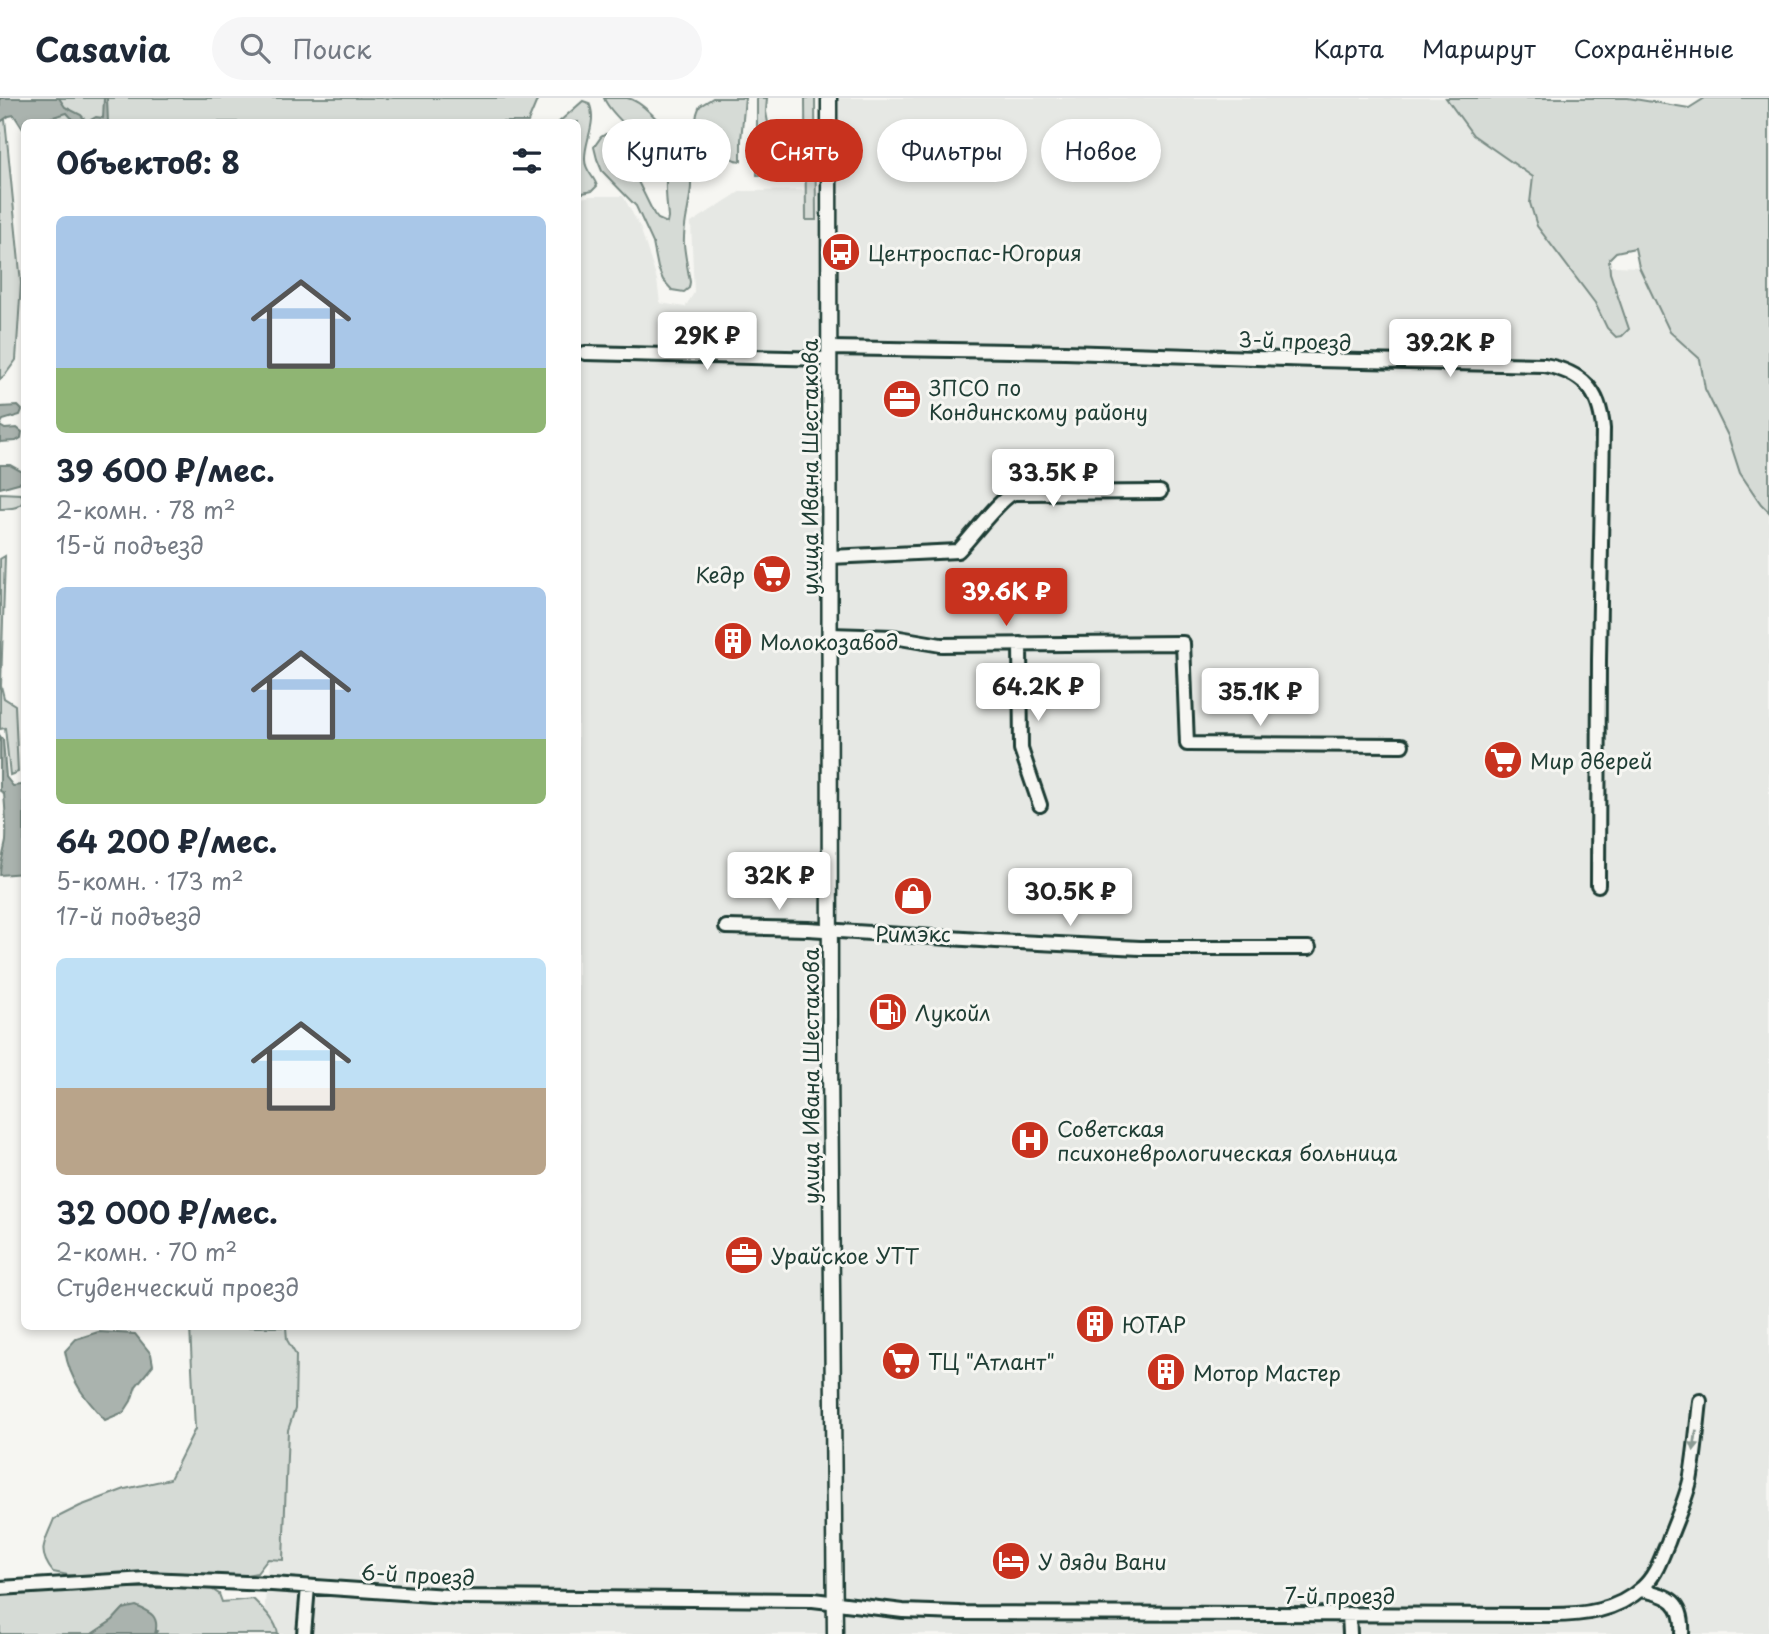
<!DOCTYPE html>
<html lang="ru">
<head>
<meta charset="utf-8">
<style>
  :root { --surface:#fff; --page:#f6f6f7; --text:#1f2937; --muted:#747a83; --line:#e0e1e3; --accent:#c8321e }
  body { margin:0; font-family:"Playpen Sans",sans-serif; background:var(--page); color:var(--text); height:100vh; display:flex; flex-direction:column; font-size:26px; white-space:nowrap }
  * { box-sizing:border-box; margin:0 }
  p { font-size:23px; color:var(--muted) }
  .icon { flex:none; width:38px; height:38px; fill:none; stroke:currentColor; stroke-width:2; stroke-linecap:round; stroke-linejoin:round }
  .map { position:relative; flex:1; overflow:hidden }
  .side { position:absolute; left:21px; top:21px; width:560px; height:1211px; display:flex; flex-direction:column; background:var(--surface); border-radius:10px; box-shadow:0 4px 10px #0003 }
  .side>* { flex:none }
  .banner { position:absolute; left:602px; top:21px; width:665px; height:63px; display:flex; gap:14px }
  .price { position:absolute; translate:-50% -60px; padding:0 16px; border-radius:7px; background:#fff; color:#222; font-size:23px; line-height:46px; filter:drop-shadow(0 2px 4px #0008) }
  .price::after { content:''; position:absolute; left:50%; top:42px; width:21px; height:16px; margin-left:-10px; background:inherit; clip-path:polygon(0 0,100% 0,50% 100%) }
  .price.selected { background:var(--accent); color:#fff }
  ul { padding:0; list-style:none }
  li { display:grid; align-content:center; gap:14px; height:371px; padding:0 35px }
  li span { display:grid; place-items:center; height:217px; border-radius:10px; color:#555 }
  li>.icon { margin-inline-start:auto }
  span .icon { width:126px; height:126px; fill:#fffc; stroke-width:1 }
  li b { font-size:30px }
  h2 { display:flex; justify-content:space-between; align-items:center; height:84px; padding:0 35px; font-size:30px }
  .chip { padding:0 24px; border-radius:32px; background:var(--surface); box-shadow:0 4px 10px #0003; font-size:24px; line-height:63px }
  .chip.selected { background:var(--accent); color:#fff }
  header { display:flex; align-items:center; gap:42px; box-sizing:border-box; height:98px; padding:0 35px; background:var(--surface); border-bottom:2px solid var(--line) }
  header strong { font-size:33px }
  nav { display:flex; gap:38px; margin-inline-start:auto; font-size:24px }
  .search { width:490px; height:63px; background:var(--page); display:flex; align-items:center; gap:18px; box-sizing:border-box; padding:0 24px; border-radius:38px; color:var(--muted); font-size:26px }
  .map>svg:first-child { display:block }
  .built { fill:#e6e8e4 }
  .green { fill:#d6dbd6; stroke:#7a8c85; stroke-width:2 }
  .water { fill:#aab3ae; stroke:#72847d; stroke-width:2 }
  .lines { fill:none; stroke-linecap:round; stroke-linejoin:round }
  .minor-casing { stroke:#1f3d34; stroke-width:18 }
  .major-casing { stroke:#1f3d34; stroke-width:19 }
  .minor { stroke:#f6f6f2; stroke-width:12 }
  .major { stroke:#f6f6f2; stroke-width:14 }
  .oneway { fill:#8a9a93 }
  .labels { text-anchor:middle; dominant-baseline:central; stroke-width:6; stroke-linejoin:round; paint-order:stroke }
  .poi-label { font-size:21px; fill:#1f3d34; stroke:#f6f6f2; text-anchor:start }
  .street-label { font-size:21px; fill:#1f3d34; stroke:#f6f6f2 }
</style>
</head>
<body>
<header>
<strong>Casavia</strong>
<div class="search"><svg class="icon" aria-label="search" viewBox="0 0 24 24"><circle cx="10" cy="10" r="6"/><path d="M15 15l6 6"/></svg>Поиск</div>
<nav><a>Карта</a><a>Маршрут</a><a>Сохранённые</a></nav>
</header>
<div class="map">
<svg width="1769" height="1536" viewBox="0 0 1769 1536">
  <rect width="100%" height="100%" fill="#f6f6f2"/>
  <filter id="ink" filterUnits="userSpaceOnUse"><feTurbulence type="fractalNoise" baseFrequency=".0143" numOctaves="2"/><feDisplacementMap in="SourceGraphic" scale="14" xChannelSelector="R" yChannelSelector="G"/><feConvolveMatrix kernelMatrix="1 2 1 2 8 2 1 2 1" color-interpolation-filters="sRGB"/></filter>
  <g filter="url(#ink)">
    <path class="built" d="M834,0H1446L1473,37L1546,87L1567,166L1639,169L1670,234L1700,261L1703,287L1727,333L1740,375L1760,406L1769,414V1536H263L268,1461H283L288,1332L295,1311L296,1257L287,1242L286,1229L578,1228V101L590,98H623L640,129L657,182L660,205L685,209L694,195L691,125L741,93L833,92Z"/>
    <path class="green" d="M45,0H538L528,24H44Z
      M604,0C611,0 620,0 627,0C640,2 665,27 669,39L666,44C660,45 655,47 649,45C637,40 608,12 604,0Z
      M713,0H745L741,42V63C739,62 737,63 735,62C728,60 701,32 697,25C695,19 697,14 700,8Z
      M757,0H767L766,14L774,57L764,77H757Z
      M805,0H815L816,122H806Z
      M1446,0H1628L1689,10L1705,0H1769V414L1761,406L1740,375L1728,338L1705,291L1700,261L1670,234L1639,169L1635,150L1616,154L1609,161L1610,175L1629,231L1622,238L1616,239L1607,230L1595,205L1537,128L1530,105L1533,79L1473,37Z
      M583,3L589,5C598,24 584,43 585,62C585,73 594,78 597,88L592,93L578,96V24H559Z
      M5,21L21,185L16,262L5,277L0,281V24Z
      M606,36L617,41L654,116L658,121L667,125L668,120C667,100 660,70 678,57L684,58C701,85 682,117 684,146C685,158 688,172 690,184L689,190L684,194L672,192L663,182L658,170L653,145L636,108L602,73L597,61L594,49L601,39Z
      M0,395L21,396L24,401C20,412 10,410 0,411Z
      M5,458L1,588L4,600L15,607L18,674L10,677L5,630L0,631V461Z
      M190,1229H286L287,1242L296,1257L295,1311L288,1332L283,1462L268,1461L257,1475L240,1478L68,1477L53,1474C36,1452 45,1444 54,1421L80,1408L125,1391L170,1381L195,1331Z
      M87,1490H210L219,1496L222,1504L253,1501C263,1511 276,1522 278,1536H155L157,1533L123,1511L113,1522L92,1536H0V1496Z"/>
    <path class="water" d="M0,0H59L65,9L81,17L87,24L96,19L103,20L104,0H107L108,24H75L67,15L43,22L41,24H24V31H23L14,17L9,18L0,24Z
      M18,308L22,312L20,317L3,322L0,327V309Z
      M0,328L5,331L17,330L22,334L21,340L16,343L0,344Z
      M0,367H10L21,373L22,384L0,390Z
      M0,638L3,642L6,679L13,688L21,687L24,684V775L0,777C0,764 4,755 6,743C7,727 5,711 4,695L0,693Z
      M98,1234L135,1236L151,1256L153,1267L136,1288L131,1303L124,1314L105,1322C85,1300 70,1283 65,1253L76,1241Z
      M136,1508C150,1514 160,1518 155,1536H92L113,1522L123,1511Z"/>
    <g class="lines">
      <g class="minor-casing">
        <path id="minor" d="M829,250L1065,254L1316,262L1544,267C1582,274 1600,292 1603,331L1599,562L1598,787
          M585,255L829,261
          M830,459L958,453C971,440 1001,399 1014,395L1160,394
          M830,537L894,539L941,547L1183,545L1187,646L1402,647
          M1020,546L1021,651L1040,707
          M726,829L808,831L996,843L1140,850H1309
          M0,1490L146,1481L272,1486L461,1499L813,1502L903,1513L960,1515L1551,1517C1583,1517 1617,1513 1642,1490C1656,1478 1661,1460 1668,1444C1675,1424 1685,1404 1690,1383C1695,1357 1697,1330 1700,1303
          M1641,1492C1670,1497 1684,1504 1682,1536
          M1349,1516L1350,1536
          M304,1536L308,1489"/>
      </g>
      <g class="major-casing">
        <path id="major" d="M829,0L830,964L835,1536"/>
      </g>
      <use href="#minor" class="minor"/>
      <use href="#major" class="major"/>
    </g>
    <defs><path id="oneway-solid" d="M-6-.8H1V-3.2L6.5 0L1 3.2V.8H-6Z" transform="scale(1.75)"/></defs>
    <use class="oneway" href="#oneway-solid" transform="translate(1695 1343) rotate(98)"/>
  </g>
  <defs>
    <g id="bus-disc" transform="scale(2.0125)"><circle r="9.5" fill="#c8321e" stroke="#f6f6f2"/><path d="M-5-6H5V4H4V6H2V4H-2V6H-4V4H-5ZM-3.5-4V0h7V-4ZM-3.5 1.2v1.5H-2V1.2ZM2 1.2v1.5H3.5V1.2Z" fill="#fff"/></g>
    <g id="office-disc" transform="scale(2.0125)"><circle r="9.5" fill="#c8321e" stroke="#f6f6f2"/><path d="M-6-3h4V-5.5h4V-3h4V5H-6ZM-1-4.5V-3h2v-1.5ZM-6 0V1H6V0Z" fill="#fff"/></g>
    <g id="supermarket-disc" transform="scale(2.0125)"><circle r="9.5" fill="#c8321e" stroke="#f6f6f2"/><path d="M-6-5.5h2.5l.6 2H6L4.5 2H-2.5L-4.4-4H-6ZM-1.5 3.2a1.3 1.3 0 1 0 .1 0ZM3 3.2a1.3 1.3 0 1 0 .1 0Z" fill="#fff"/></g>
    <g id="building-disc" transform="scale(2.0125)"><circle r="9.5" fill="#c8321e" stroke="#f6f6f2"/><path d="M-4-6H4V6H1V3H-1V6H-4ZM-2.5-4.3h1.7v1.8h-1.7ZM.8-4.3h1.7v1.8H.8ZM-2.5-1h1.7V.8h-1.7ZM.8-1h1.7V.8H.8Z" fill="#fff"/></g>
    <g id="shop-disc" transform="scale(2.0125)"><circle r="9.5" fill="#c8321e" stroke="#f6f6f2"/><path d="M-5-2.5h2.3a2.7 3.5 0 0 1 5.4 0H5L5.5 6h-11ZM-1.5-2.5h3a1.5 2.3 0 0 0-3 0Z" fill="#fff"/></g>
    <g id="fuel-disc" transform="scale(2.0125)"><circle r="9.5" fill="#c8321e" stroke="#f6f6f2"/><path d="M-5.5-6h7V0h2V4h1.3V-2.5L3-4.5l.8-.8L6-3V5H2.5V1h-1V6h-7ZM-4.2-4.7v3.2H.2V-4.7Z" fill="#fff"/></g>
    <g id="hospital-disc" transform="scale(2.0125)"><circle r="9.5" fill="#c8321e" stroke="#f6f6f2"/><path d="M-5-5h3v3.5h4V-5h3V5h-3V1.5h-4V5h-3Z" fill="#fff"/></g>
    <g id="hotel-disc" transform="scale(2.0125)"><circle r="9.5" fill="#c8321e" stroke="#f6f6f2"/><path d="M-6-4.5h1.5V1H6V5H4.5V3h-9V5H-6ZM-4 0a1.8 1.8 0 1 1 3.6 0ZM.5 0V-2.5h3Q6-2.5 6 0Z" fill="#fff"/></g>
  </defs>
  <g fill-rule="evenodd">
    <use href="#bus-disc" x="841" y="154"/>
    <use href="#office-disc" x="902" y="301"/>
    <use href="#supermarket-disc" x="772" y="476"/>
    <use href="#building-disc" x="733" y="543"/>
    <use href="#supermarket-disc" x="1503" y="662"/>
    <use href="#shop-disc" x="913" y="798"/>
    <use href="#fuel-disc" x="888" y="914"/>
    <use href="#hospital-disc" x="1030" y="1042"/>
    <use href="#office-disc" x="744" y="1157"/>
    <use href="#building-disc" x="1095" y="1226"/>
    <use href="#supermarket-disc" x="901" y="1263"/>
    <use href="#building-disc" x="1166" y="1274"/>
    <use href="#hotel-disc" x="1011" y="1463"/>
  </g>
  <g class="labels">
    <g class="poi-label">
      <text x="868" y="154">Центроспас-Югория</text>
      <text x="929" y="289">ЗПСО по<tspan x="929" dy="24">Кондинскому району</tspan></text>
      <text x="745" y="476" text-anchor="end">Кедр</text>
      <text x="760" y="543">Молокозавод</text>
      <text x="1530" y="662">Мир дверей</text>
      <text x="913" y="835" text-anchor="middle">Римэкс</text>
      <text x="915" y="914">Лукойл</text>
      <text x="1057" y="1030">Советская<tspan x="1057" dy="24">психоневрологическая больница</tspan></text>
      <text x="771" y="1157">Урайское УТТ</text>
      <text x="1122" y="1226">ЮТАР</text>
      <text x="928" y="1263">ТЦ "Атлант"</text>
      <text x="1193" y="1274">Мотор Мастер</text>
      <text x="1038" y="1463">У дяди Вани</text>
    </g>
    <g class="street-label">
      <text transform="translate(1295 242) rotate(2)">3-й проезд</text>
      <text transform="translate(809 369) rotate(-90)">улица Ивана Шестакова</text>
      <text transform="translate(810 978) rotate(-90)">улица Ивана Шестакова</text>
      <text transform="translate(418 1476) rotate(3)">6-й проезд</text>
      <text x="1340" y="1497">7-й проезд</text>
    </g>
  </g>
</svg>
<b class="price" style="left:707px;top:274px">29K ₽</b>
<b class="price" style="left:1450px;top:281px">39.2K ₽</b>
<b class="price" style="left:1053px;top:411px">33.5K ₽</b>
<b class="price selected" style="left:1006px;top:530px">39.6K ₽</b>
<b class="price" style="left:1038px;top:625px">64.2K ₽</b>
<b class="price" style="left:1260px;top:630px">35.1K ₽</b>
<b class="price" style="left:779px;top:814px">32K ₽</b>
<b class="price" style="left:1070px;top:830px">30.5K ₽</b>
<div class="banner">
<a class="chip">Купить</a>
<a class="chip selected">Снять</a>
<a class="chip">Фильтры</a>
<a class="chip">Новое</a>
</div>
<section class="side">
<h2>Объектов: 8<svg class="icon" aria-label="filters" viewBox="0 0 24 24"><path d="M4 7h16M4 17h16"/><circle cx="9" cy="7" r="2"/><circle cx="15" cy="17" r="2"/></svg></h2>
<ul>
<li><span style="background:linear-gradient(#a9c7e8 70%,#8fb573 0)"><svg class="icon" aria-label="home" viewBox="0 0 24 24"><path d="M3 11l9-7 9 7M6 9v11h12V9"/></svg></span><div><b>39 600 ₽/мес.</b><p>2-комн. · 78 m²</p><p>15-й подъезд</p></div></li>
<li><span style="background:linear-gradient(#a9c7e8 70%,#8fb573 0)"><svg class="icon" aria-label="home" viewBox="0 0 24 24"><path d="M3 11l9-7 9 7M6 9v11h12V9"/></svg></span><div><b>64 200 ₽/мес.</b><p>5-комн. · 173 m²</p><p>17-й подъезд</p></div></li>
<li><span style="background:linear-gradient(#bfe0f5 60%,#b9a48a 0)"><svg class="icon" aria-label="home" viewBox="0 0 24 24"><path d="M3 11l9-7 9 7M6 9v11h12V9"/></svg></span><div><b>32 000 ₽/мес.</b><p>2-комн. · 70 m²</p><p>Студенческий проезд</p></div></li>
</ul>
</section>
</div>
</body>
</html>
